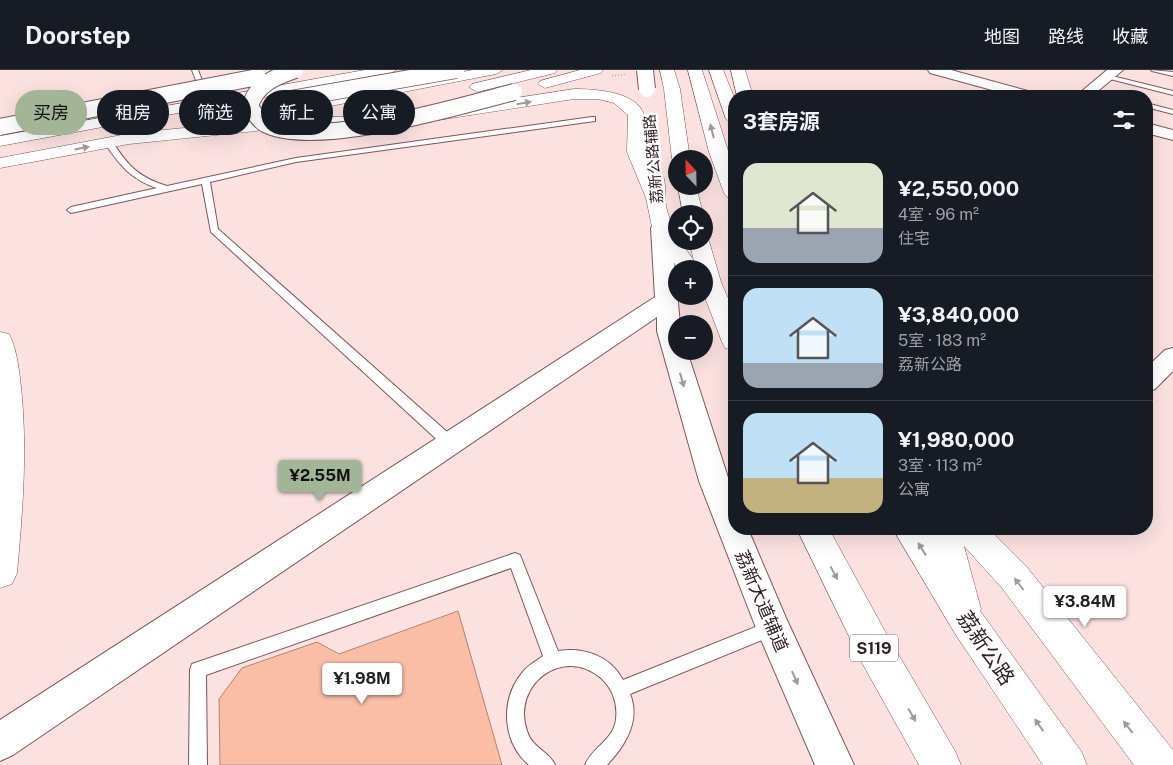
<!DOCTYPE html>
<html lang="zh">
<head>
<meta charset="utf-8">
<style>
  :root { --surface:#171b24; --page:#20242c; --text:#f1f3f6; --muted:#9ea1a6; --line:#363941; --accent:#a3b597 }
  body { margin:0; font-family:"Public Sans","Noto Sans SC",sans-serif; background:var(--page); color:var(--text); height:100vh; display:flex; flex-direction:column; font-size:19px; white-space:nowrap }
  * { box-sizing:border-box; margin:0 }
  p { font-size:16px; color:var(--muted) }
  .icon { flex:none; width:28px; height:28px; fill:none; stroke:currentColor; stroke-width:2; stroke-linecap:round; stroke-linejoin:round }
  .map { position:relative; flex:1; overflow:hidden }
  .drawer { position:absolute; left:728px; top:20px; width:425px; height:445px; display:flex; flex-direction:column; background:var(--surface); border-radius:20px; box-shadow:0 5px 20px #0002 }
  .drawer>* { flex:none }
  .guide { position:absolute; left:15px; top:20px; width:475px; height:45px; display:flex; gap:10px }
  .needle { width:32px; rotate:338deg }
  .controls { position:absolute; left:668px; top:80px; display:grid; gap:10px }
  .controls a { display:grid; place-items:center; width:45px; height:45px; border-radius:50%; background:var(--surface); box-shadow:0 5px 20px #0002; font-size:25px }
  .price { position:absolute; translate:-50% -42px; padding:0 11px; border-radius:5px; background:#fff; color:#222; font-size:16px; line-height:32px; filter:drop-shadow(0 1px 2px #0008) }
  .price::after { content:''; position:absolute; left:50%; top:30px; width:15px; height:11px; margin-left:-8px; background:inherit; clip-path:polygon(0 0,100% 0,50% 100%) }
  .price.current { background:var(--accent); color:#111 }
  ul { padding:0; list-style:none }
  li { display:flex; align-items:center; gap:15px; height:125px; padding:0 15px }
  li+li { border-top:1px solid var(--line) }
  li span { display:grid; place-items:center; flex:none; width:140px; height:100px; border-radius:15px; color:#555 }
  li>.icon { margin-inline-start:auto }
  span .icon { width:60px; height:60px; fill:#fffc; stroke-width:1 }
  li b { font-size:21px }
  h2 { display:flex; justify-content:space-between; align-items:center; height:60px; padding:0 15px; font-size:21px }
  .pill { padding:0 18px; border-radius:22px; background:var(--surface); box-shadow:0 5px 20px #0002; font-size:18px; line-height:45px }
  .pill.current { background:var(--accent); color:#111 }
  header { display:flex; align-items:center; gap:30px; box-sizing:border-box; height:70px; padding:0 25px; background:var(--surface); border-bottom:1px solid var(--line) }
  header strong { font-size:24px }
  nav { display:flex; gap:28px; margin-inline-start:auto; font-size:18px }
  .map>svg:first-child { display:block }
  .lines { fill:none; stroke-linecap:round; stroke-linejoin:round }
  .lane-casing { stroke:#7b5858; stroke-width:2 }
  .street-casing { stroke:#7b5858; stroke-width:2 }
  .secondary-casing { stroke:#7b5858; stroke-width:1 }
  .primary-casing { stroke:#7b5858; stroke-width:1 }
  .path { stroke:#948080; stroke-width:2; stroke-dasharray:0.5 2.5; stroke-linecap:butt }
  .lane { fill:#fff; fill-rule:evenodd }
  .street { fill:#fff; fill-rule:evenodd }
  .secondary { fill:#fff; fill-rule:evenodd }
  .primary { fill:#fff; fill-rule:evenodd }
  .secondary-bridge-casing { stroke:#7b5858; stroke-width:18; stroke-linecap:butt }
  .secondary-bridge { stroke:#fff; stroke-width:16 }
  .shaded-wall { fill:#af8575 }
  .building { fill:#fabea7; stroke:#af8575 }
  .oneway { fill:#a19a9a }
  .labels { text-anchor:middle; dominant-baseline:central; stroke-width:5; stroke-linejoin:round; paint-order:stroke }
  .far-street-label { font-size:15px; fill:#2e1f1f; stroke:#fff }
  .shield { fill:#fff; stroke:#6d6262; stroke-width:1 }
  .shield-label { font-size:16px; font-weight:bold; fill:#2e1f1f }
  .street-label { font-size:18px; fill:#2e1f1f; stroke:#fff }
  .near-street-label { font-size:21px; fill:#2e1f1f; stroke:#fff }
</style>
</head>
<body>
<header>
<strong>Doorstep</strong>
<nav><a>地图</a><a>路线</a><a>收藏</a></nav>
</header>
<div class="map">
<svg width="1173" height="695" viewBox="0 0 1173 695">
  <rect width="100%" height="100%" fill="#fbe2e1"/>
  <g class="lines">
    <g class="lane-casing">
      <path id="lane" d="M192,0H198L211,34L204,32Z
        M1151,0L1173,2V6L1152,1Z
        M1108,5L1173,21V25L1106,8V6Z
        M1090,19L1114,25L1115,26H1104L1088,22L1087,21Z
        M1146,33L1173,40V44L1146,37Z
        M592,47H595V51L296,92L210,112L218,159L455,369L456,373L455,377H445L211,162L202,114L71,143L67,140L71,137L157,118C132,110 119,95 105,73L109,71H112C128,96 138,107 167,116L296,88Z
        M515,483L520,485L522,490L558,581C583,577 610,585 623,610L773,550L779,553L781,558L779,563L630,624C641,651 625,676 607,695H585C592,677 614,670 616,649C618,633 612,618 601,608C563,575 511,615 527,661C532,678 550,682 555,695H529C502,672 500,630 522,603C527,596 536,591 543,586L511,498L206,605L207,695H189L190,600L192,594Z"/>
    </g>
    <g class="street-casing">
      <path id="street" d="M928,0H951L1035,23L1037,26H1014L930,3Z
        M1107,0H1123L1092,26H1076Z
        M1146,53L1173,60V70L1146,63Z
        M661,152L668,154L671,158L680,254H676V281H687L734,426V459H748L786,548L854,695H815L756,558L699,411L657,261V247L13,685L0,691V650L655,227L651,158L654,154Z
        M1173,278V301L1155,319L1146,322V298L1165,280Z"/>
    </g>
    <g class="secondary-casing">
      <path id="secondary" d="M365,0H396L389,4L0,76V66Z
        M473,0H503L496,4L284,45L276,40L284,35Z
        M531,0H557L555,3L477,22L469,17L472,14Z
        M580,0H603L601,3L545,18L538,14L540,11Z
        M709,0H723L734,27V54L726,49Z
        M731,0H745L753,26H737Z
        M574,19C594,19 637,21 644,45C647,56 643,70 645,81C646,88 651,96 654,103L662,104C667,112 664,126 666,136C668,148 676,159 676,171H680L700,199H678L652,157L646,128L627,82L628,45L614,33L598,29H574L438,50L430,45L438,40Z
        M368,46L376,51L374,54L284,58L129,74L0,98V88L148,60L154,61L284,48Z
        M0,262L9,264C16,277 18,294 20,308C28,373 23,438 17,503L12,514L0,518Z
        M928,459H989L1026,496L1173,680V695H1134L1002,518L964,476L981,539L976,551L964,555L952,551L947,539Z"/>
    </g>
    <g class="primary-casing">
      <path id="primary" d="M660,0H674L680,19L690,89H676V93L672,89L664,19Z
        M688,0H702L734,99V129L727,127L724,123L709,82Z
        M678,116H696L703,144H683Z
        M704,166L709,171L721,212L734,242V280L725,278L722,272L704,225V199H696L689,171H704Z
        M797,459H829L887,565L955,681L961,695H919L861,591Z
        M893,459H926L978,538L1081,681L1087,695H1043L954,562Z"/>
    </g>
    <path class="path" d="M612,6L626,4"/>
    <use href="#lane" class="lane"/>
    <use href="#street" class="street"/>
    <use href="#secondary" class="secondary"/>
    <use href="#primary" class="primary"/>
    <g class="secondary-bridge-casing">
      <path id="secondary-bridge" d="M295,0C275,7 255,15 250,37C254,42 259,51 265,54C314,80 460,36 514,22
        M645,0L647,19
        M274,32L456,0
        M0,57L258,7"/>
    </g>
    <use href="#secondary-bridge" class="secondary-bridge"/>
  </g>
  <path class="shaded-wall" d="M458,541L463,557L502,695Z"/>
  <path class="building" d="M458,541L502,695H220L219,629L242,598L317,572L339,584Z"/>
  <defs><path id="oneway-solid" d="M-6-.8H1V-3.2L6.5 0L1 3.2V.8H-6Z" transform="scale(1.25)"/></defs>
  <g class="oneway">
    <use href="#oneway-solid" transform="translate(524 33) rotate(-10)"/>
    <use href="#oneway-solid" transform="translate(712 61) rotate(-104)"/>
    <use href="#oneway-solid" transform="translate(82 78) rotate(-11)"/>
    <use href="#oneway-solid" transform="translate(682 310) rotate(74)"/>
    <use href="#oneway-solid" transform="translate(922 479) rotate(-122)"/>
    <use href="#oneway-solid" transform="translate(834 503) rotate(62)"/>
    <use href="#oneway-solid" transform="translate(1019 514) rotate(-127)"/>
    <use href="#oneway-solid" transform="translate(795 608) rotate(66)"/>
    <use href="#oneway-solid" transform="translate(912 645) rotate(60)"/>
    <use href="#oneway-solid" transform="translate(1039 655) rotate(-125)"/>
    <use href="#oneway-solid" transform="translate(1128 657) rotate(-128)"/>
  </g>
  <g class="labels">
    <g class="far-street-label">
      <text transform="translate(653 89) rotate(-95)">荔新公路辅路</text>
    </g>
    <rect class="shield" x="850" y="564.5" width="48" height="27" rx="4"/>
    <g class="shield-label">
      <text x="874" y="578">S119</text>
    </g>
    <g class="street-label">
      <text transform="translate(762 531) rotate(67)">荔新大道辅道</text>
    </g>
    <g class="near-street-label">
      <text transform="translate(986 578) rotate(56)">荔新公路</text>
    </g>
  </g>
</svg>
<div class="controls">
<a><svg class="needle" viewBox="-14 -14 28 28"><path d="M0-13l5 13h-10z" fill="#e53935"/><path d="M0 13l5-13h-10z" fill="#9ea1a6"/></svg></a>
<a><svg class="icon" aria-label="locate" viewBox="0 0 24 24"><circle cx="12" cy="12" r="6"/><path d="M12 2v4M12 18v4M2 12h4M18 12h4"/></svg></a>
<a>+</a>
<a>−</a>
</div>
<b class="price current" style="left:320px;top:432px">¥2.55M</b>
<b class="price" style="left:1085px;top:558px">¥3.84M</b>
<b class="price" style="left:362px;top:635px">¥1.98M</b>
<div class="guide">
<a class="pill current">买房</a>
<a class="pill">租房</a>
<a class="pill">筛选</a>
<a class="pill">新上</a>
<a class="pill">公寓</a>
</div>
<section class="drawer">
<h2>3套房源<svg class="icon" aria-label="filters" viewBox="0 0 24 24"><path d="M4 7h16M4 17h16"/><circle cx="9" cy="7" r="2"/><circle cx="15" cy="17" r="2"/></svg></h2>
<ul>
<li><span style="background:linear-gradient(#dfe7d0 65%,#9aa5b1 0)"><svg class="icon" aria-label="home" viewBox="0 0 24 24"><path d="M3 11l9-7 9 7M6 9v11h12V9"/></svg></span><div><b>¥2,550,000</b><p>4室 · 96 m²</p><p>住宅</p></div></li>
<li><span style="background:linear-gradient(#bfe0f5 75%,#9aa5b1 0)"><svg class="icon" aria-label="home" viewBox="0 0 24 24"><path d="M3 11l9-7 9 7M6 9v11h12V9"/></svg></span><div><b>¥3,840,000</b><p>5室 · 183 m²</p><p>荔新公路</p></div></li>
<li><span style="background:linear-gradient(#bfe0f5 65%,#c2b280 0)"><svg class="icon" aria-label="home" viewBox="0 0 24 24"><path d="M3 11l9-7 9 7M6 9v11h12V9"/></svg></span><div><b>¥1,980,000</b><p>3室 · 113 m²</p><p>公寓</p></div></li>
</ul>
</section>
</div>
</body>
</html>
